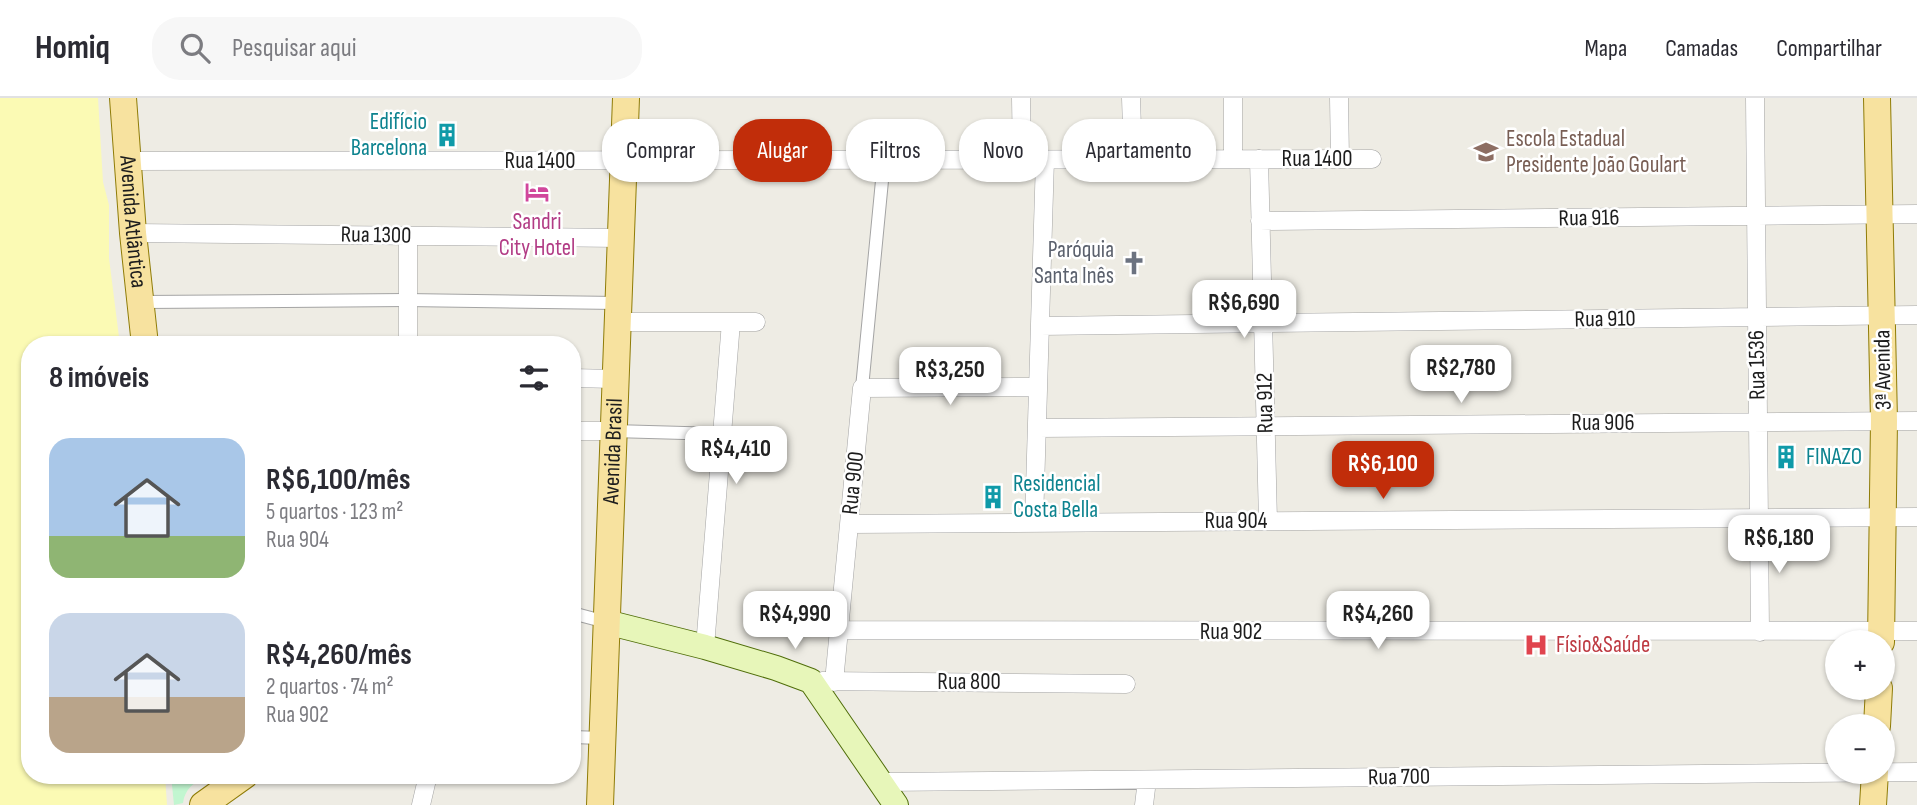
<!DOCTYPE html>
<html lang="pt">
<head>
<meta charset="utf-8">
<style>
  :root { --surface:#fff; --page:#f7f7f7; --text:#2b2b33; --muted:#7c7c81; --line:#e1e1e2; --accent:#c12d0a }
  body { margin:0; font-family:"Sofia Sans Condensed",sans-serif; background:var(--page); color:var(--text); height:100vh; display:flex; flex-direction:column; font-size:26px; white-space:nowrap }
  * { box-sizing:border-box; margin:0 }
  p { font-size:23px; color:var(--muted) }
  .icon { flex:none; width:38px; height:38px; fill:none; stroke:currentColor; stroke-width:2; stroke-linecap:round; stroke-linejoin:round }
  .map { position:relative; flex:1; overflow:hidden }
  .details { position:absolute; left:21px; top:238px; width:560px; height:448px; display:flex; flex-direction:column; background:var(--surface); border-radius:28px; box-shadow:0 2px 5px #0004 }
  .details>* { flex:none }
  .guide { position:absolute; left:602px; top:21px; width:665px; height:63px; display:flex; gap:14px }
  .buttons { position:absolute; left:1825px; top:532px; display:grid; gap:14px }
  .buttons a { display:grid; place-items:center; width:70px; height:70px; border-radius:50%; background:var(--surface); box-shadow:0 2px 5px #0004; font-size:35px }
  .price { position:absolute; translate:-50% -60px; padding:0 16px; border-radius:14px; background:#fff; color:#222; font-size:23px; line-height:46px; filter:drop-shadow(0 2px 4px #0008) }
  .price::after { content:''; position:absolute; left:50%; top:42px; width:21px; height:16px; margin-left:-10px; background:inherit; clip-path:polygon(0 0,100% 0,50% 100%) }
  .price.on { background:var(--accent); color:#fff }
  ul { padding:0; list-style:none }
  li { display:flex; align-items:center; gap:21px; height:175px; padding:0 28px }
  li span { display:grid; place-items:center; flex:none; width:196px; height:140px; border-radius:21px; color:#555 }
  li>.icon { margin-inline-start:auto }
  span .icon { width:84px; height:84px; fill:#fffc; stroke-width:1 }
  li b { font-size:30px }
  h2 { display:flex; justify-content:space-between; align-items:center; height:84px; padding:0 28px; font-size:30px }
  .chip { padding:0 24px; border-radius:28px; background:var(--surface); box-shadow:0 2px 5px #0004; font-size:24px; line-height:63px }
  .chip.on { background:var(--accent); color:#fff }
  header { display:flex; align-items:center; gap:42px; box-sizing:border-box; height:98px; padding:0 35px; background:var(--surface); border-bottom:2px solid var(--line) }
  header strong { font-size:33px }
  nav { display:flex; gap:38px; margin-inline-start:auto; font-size:24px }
  .search { width:490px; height:63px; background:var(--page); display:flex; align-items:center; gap:18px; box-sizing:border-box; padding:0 24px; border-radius:28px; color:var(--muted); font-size:26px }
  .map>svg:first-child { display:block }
  .sand { fill:#fbfab4 }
  .park { fill:#c2f6d0 }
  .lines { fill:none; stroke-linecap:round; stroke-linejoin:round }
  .pedestrian-casing { stroke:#a4a4a4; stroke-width:14 }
  .minor-casing { stroke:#a4a4a4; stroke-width:19 }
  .secondary-casing { stroke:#506e0a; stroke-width:26 }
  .primary-casing { stroke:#8f7c07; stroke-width:28 }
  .pedestrian { stroke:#fff; stroke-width:12 }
  .minor { stroke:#fff; stroke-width:18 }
  .secondary { stroke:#e7f6b9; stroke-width:24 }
  .primary { stroke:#f7e29f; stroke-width:26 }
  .labels { text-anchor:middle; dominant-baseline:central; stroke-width:5; stroke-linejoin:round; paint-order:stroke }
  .culture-label { font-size:23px; fill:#0d838f; stroke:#fff; text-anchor:start }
  .education-label { font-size:23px; fill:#785e54; stroke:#fff; text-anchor:start }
  .street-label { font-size:23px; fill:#1d1d1d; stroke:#fff }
  .hotel-label { font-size:23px; fill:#b23c85; stroke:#fff }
  .worship-label { font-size:23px; fill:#5b616d; stroke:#fff; text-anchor:end }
  .health-label { font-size:23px; fill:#be3a42; stroke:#fff; text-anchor:start }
</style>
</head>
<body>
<header>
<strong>Homiq</strong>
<div class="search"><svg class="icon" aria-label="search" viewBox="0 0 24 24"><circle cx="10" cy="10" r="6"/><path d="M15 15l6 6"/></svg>Pesquisar aqui</div>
<nav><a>Mapa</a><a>Camadas</a><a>Compartilhar</a></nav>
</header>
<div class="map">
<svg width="1917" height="707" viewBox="0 0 1917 707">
  <rect width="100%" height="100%" fill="#eeece4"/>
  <path class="sand" d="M0,0H98L103,84L109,107V160L120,247H30V677H165L167,707H0Z"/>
  <path class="park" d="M171,677H219L207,685L205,679C193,685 185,691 183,705L174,707Z"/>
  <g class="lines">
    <g class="pedestrian-casing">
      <path id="pedestrian" d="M142,204L406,202L617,205
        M862,290L884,62
        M613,333L720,336
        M572,515L606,524
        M572,639L602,640"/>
    </g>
    <g class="minor-casing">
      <path id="minor" d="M1021,0L1022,62
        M1131,0L1133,61
        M1233,0V61
        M1339,0L1340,61
        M1755,0L1760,534
        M1259,61L1268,423
        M128,63L1372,61
        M1260,123L1917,116
        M133,135L620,140
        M408,138V247
        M616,224H756
        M1040,228L1917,217
        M572,280L614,281
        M1037,330L1917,323
        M572,333H612
        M1034,424L1045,61
        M849,426L1917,419
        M839,532L1917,533
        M705,549L731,224
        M822,583L1126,586
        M834,584L862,290L1038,289
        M881,684L1917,674
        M421,707L428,677
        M1144,707L1147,682"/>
    </g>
    <g class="secondary-casing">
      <path id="secondary" d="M606,524L705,549L776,570L811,583L896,707"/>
    </g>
    <g class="primary-casing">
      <g id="primary">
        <path id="s1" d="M123,0L133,135L145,247"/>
        <path d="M1877,0L1884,323L1881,544"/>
        <path d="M1877,628L1879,590"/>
        <path d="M203,707L245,677"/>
        <path id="s2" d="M600,707L626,0"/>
        <path d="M1873,707L1875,674"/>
      </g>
    </g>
    <use href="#pedestrian" class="pedestrian"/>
    <use href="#minor" class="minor"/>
    <use href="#secondary" class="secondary"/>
    <use href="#primary" class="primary"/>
  </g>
  <defs>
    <g id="building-bare" transform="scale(1.89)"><path d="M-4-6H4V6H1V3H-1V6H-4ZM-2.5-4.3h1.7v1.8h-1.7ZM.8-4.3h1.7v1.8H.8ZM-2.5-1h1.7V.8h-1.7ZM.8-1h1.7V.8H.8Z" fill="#0f9aa8" stroke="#fff" stroke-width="2.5" paint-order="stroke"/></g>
    <g id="school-bare" transform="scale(1.89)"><path d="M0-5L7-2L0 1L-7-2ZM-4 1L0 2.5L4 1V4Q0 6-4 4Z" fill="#8d6e63" stroke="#fff" stroke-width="2.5" paint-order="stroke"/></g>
    <g id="hotel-bare" transform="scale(1.89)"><path d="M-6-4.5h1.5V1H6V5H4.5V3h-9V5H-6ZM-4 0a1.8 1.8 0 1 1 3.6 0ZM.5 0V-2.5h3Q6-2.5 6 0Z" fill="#d1479c" stroke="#fff" stroke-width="2.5" paint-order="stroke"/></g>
    <g id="church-bare" transform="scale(1.89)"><path d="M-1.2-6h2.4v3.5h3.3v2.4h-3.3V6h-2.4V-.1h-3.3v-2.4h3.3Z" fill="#6b7280" stroke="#fff" stroke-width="2.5" paint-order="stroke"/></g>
    <g id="hospital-bare" transform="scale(1.89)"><path d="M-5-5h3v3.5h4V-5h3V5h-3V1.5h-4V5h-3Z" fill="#e0444e" stroke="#fff" stroke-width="2.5" paint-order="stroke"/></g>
  </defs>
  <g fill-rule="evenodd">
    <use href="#building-bare" x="447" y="37"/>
    <use href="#school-bare" x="1486" y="54"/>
    <use href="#hotel-bare" x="537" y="94"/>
    <use href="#church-bare" x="1134" y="165"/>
    <use href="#building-bare" x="1786" y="359"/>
    <use href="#building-bare" x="993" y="399"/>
    <use href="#hospital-bare" x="1536" y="547"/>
  </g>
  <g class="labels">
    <g class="culture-label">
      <text x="427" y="24" text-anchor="end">Edifício<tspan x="427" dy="26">Barcelona</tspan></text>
      <text x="1806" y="359">FINAZO</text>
      <text x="1013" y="386">Residencial<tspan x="1013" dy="26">Costa Bella</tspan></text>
    </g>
    <g class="education-label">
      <text x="1506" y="41">Escola Estadual<tspan x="1506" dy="26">Presidente João Goulart</tspan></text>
    </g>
    <g class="street-label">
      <text x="1317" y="61">Rua 1400</text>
      <text x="540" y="63">Rua 1400</text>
      <text transform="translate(1589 120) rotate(-1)">Rua 916</text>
      <text stroke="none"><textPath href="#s1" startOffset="124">Avenida Atlântica</textPath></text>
      <text transform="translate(376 137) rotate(1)">Rua 1300</text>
      <text transform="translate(1605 221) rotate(-1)">Rua 910</text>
      <text transform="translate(1757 267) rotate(-91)">Rua 1536</text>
      <text transform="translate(1883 272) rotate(-91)">3ª Avenida</text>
      <text transform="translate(1265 305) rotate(-91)">Rua 912</text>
      <text x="1603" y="325">Rua 906</text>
      <text stroke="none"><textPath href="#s2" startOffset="354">Avenida Brasil</textPath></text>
      <text transform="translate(853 385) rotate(-84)">Rua 900</text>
      <text x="1236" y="423">Rua 904</text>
      <text x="1231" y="534">Rua 902</text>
      <text x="969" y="584">Rua 800</text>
      <text transform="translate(1399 679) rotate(-1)">Rua 700</text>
    </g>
    <g class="hotel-label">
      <text x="537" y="124">Sandri<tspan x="537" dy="26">City Hotel</tspan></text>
    </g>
    <g class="worship-label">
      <text x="1114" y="152">Paróquia<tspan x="1114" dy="26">Santa Inês</tspan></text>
    </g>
    <g class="health-label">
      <text x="1556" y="547">Físio&amp;Saúde</text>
    </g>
  </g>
</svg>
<div class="buttons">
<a>+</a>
<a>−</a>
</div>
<b class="price" style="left:1244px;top:242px">R$6,690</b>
<b class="price" style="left:1461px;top:307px">R$2,780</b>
<b class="price" style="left:950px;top:309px">R$3,250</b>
<b class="price" style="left:736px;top:388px">R$4,410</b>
<b class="price on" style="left:1383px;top:403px">R$6,100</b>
<b class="price" style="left:1779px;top:477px">R$6,180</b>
<b class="price" style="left:795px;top:553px">R$4,990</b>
<b class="price" style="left:1378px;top:553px">R$4,260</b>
<div class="guide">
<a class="chip">Comprar</a>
<a class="chip on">Alugar</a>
<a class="chip">Filtros</a>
<a class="chip">Novo</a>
<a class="chip">Apartamento</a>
</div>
<section class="details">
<h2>8 imóveis<svg class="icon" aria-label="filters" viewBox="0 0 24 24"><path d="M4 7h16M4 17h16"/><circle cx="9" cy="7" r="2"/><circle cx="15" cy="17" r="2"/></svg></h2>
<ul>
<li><span style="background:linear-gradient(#a9c7e8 70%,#8fb573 0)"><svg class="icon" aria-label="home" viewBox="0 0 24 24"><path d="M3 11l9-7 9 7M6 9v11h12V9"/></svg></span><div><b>R$6,100/mês</b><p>5 quartos · 123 m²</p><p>Rua 904</p></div></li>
<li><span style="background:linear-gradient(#c9d6e8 60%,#b9a48a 0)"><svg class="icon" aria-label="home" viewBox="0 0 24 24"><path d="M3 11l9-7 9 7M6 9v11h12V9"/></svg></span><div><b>R$4,260/mês</b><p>2 quartos · 74 m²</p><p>Rua 902</p></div></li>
</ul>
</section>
</div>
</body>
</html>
